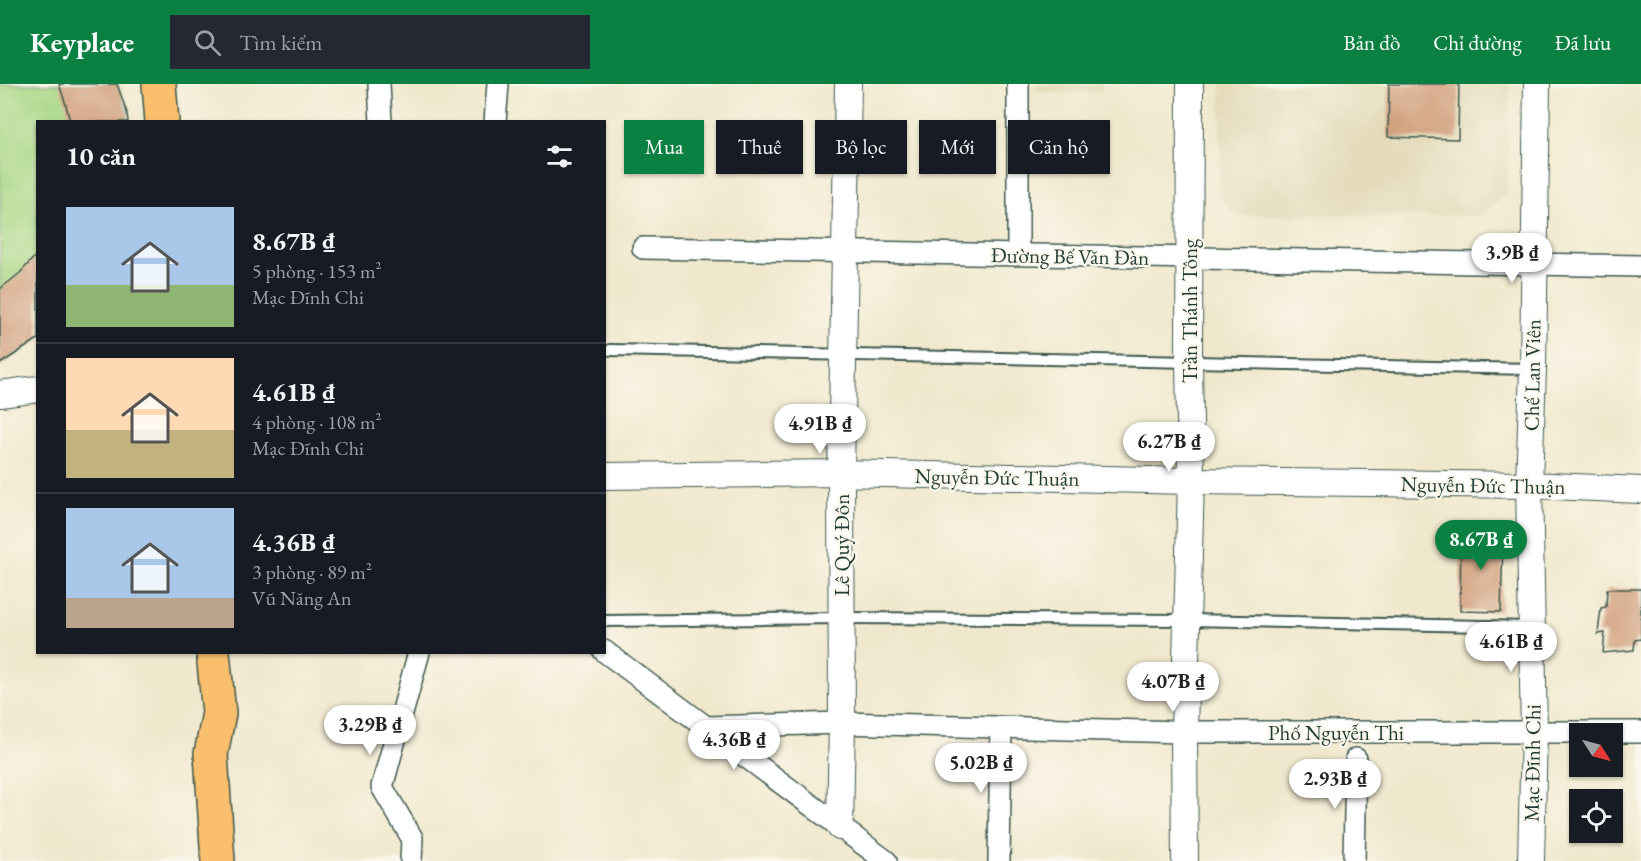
<!DOCTYPE html>
<html lang="vi">
<head>
<meta charset="utf-8">
<style>
  :root { --surface:#171b24; --page:#242831; --text:#f1f3f6; --muted:#9ea1a6; --line:#363941; --accent:#0b8043 }
  body { margin:0; font-family:"EB Garamond",serif; background:var(--page); color:var(--text); height:100vh; display:flex; flex-direction:column; font-size:22px; white-space:nowrap }
  * { box-sizing:border-box; margin:0 }
  p { font-size:20px; color:var(--muted) }
  .icon { flex:none; width:33px; height:33px; fill:none; stroke:currentColor; stroke-width:2; stroke-linecap:round; stroke-linejoin:round }
  .map { position:relative; flex:1; overflow:hidden }
  .details { position:absolute; left:36px; top:36px; width:570px; height:534px; display:flex; flex-direction:column; background:var(--surface); border-radius:0px; box-shadow:0 2px 4px #0004 }
  .details>* { flex:none }
  .guide { position:absolute; left:624px; top:36px; width:570px; height:54px; display:flex; gap:12px }
  .needle { width:39px; rotate:126deg }
  .controls { position:absolute; left:1569px; top:639px; display:grid; gap:12px }
  .controls a { display:grid; place-items:center; width:54px; height:54px; border-radius:0px; background:var(--surface); box-shadow:0 2px 4px #0004; font-size:30px }
  .price { position:absolute; translate:-50% -51px; padding:0 14px; border-radius:21px; background:#fff; color:#222; font-size:20px; line-height:39px; filter:drop-shadow(0 2px 3px #0008) }
  .price::after { content:''; position:absolute; left:50%; top:36px; width:18px; height:14px; margin-left:-9px; background:inherit; clip-path:polygon(0 0,100% 0,50% 100%) }
  .price.active { background:var(--accent); color:#fff }
  ul { padding:0; list-style:none }
  li { display:flex; align-items:center; gap:18px; height:150px; padding:0 30px }
  li+li { border-top:2px solid var(--line) }
  li span { display:grid; place-items:center; flex:none; width:168px; height:120px; border-radius:0px; color:#555 }
  li>.icon { margin-inline-start:auto }
  span .icon { width:72px; height:72px; fill:#fffc; stroke-width:1 }
  li b { font-size:26px }
  h2 { display:flex; justify-content:space-between; align-items:center; height:72px; padding:0 30px; font-size:26px }
  .pill { padding:0 21px; border-radius:0px; background:var(--surface); box-shadow:0 2px 4px #0004; font-size:21px; line-height:54px }
  .pill.active { background:var(--accent); color:#fff }
  header { display:flex; align-items:center; gap:36px; box-sizing:border-box; height:84px; padding:0 30px; background:var(--accent); color:#fff }
  header strong { font-size:28px }
  nav { display:flex; gap:33px; margin-inline-start:auto; font-size:21px }
  .search { width:420px; height:54px; background:var(--page); display:flex; align-items:center; gap:15px; box-sizing:border-box; padding:0 21px; border-radius:0px; color:var(--muted); font-size:22px }
  .map>svg:first-child { display:block }
  .built { fill:#e4dbba }
  .green { fill:#a7d785; stroke:#638a5c; stroke-width:1.5 }
  .building { fill:#d2a17f }
  .lines { fill:none; stroke-linecap:round; stroke-linejoin:round }
  .service-casing { stroke:#3e574b; stroke-width:14 }
  .minor-casing { stroke:#3e574b; stroke-width:24 }
  .tertiary-casing { stroke:#3e574b; stroke-width:28 }
  .primary-casing { stroke:#3e574b; stroke-width:36 }
  .service { stroke:#fff; stroke-width:10 }
  .minor { stroke:#fff; stroke-width:21 }
  .tertiary { stroke:#fff; stroke-width:26 }
  .primary { stroke:#f9bf6d; stroke-width:33 }
  .labels { text-anchor:middle; dominant-baseline:central; stroke-width:4.5; stroke-linejoin:round; paint-order:stroke }
  .street-label { font-size:21px; fill:#1f3d34; stroke:#fbf7ec }
</style>
</head>
<body>
<header>
<strong>Keyplace</strong>
<div class="search"><svg class="icon" aria-label="search" viewBox="0 0 24 24"><circle cx="10" cy="10" r="6"/><path d="M15 15l6 6"/></svg>Tìm kiếm</div>
<nav><a>Bản đồ</a><a>Chỉ đường</a><a>Đã lưu</a></nav>
</header>
<div class="map">
<svg width="1641" height="777" viewBox="0 0 1641 777">
  <rect width="100%" height="100%" fill="#fbf7ec"/>
  <filter id="ink" filterUnits="userSpaceOnUse"><feTurbulence type="fractalNoise" baseFrequency=".0167" numOctaves="2"/><feDisplacementMap in="SourceGraphic" scale="12" xChannelSelector="R" yChannelSelector="G"/><feConvolveMatrix kernelMatrix="1 2 1 2 8 2 1 2 1" color-interpolation-filters="sRGB"/></filter>
  <filter id="wash" filterUnits="userSpaceOnUse"><feTurbulence type="fractalNoise" baseFrequency=".008" numOctaves="4" result="noise"/><feDisplacementMap in="SourceGraphic" scale="24" xChannelSelector="R" yChannelSelector="G"/><feGaussianBlur stdDeviation="1.35" result="paint"/><feColorMatrix in="noise" values="0 0 0 0 0 0 0 0 0 0 0 0 0 0 0 0 0 1.4 0 .05"/><feComposite in="paint" operator="in"/></filter>
  <g filter="url(#wash)">
    <rect width="100%" height="100%" fill="#f0e8cd"/>
    <path class="built" d="M1035,0H1103L1102,8H1035Z
      M1221,0H1510L1507,110L1478,132L1236,131L1219,114Z"/>
    <path class="green" d="M0,0H117L127,29L128,37L38,38L37,255L0,280Z"/>
    <g id="blocks">
      <path class="building" d="M59,0H117L127,29L128,38H70L66,21Z
        M1389,0H1459L1458,55L1388,53Z
        M38,169V255L0,280V205L20,189Z
        M1461,445H1491L1503,459L1501,528L1460,527Z
        M1607,505H1641V555L1635,556L1634,566L1603,569L1605,549L1598,550L1601,524L1606,523Z"/>
    </g>
  </g>
  <g filter="url(#ink)">
    <use href="#blocks" fill-opacity="0" stroke="#3e574b" stroke-width="1.5"/>
    <g class="lines">
      <g class="service-casing">
        <path id="service" d="M610,266L1533,285
          M604,537L841,534L1187,536L1532,543"/>
      </g>
      <g class="minor-casing">
        <path id="minor" d="M379,0L381,38
          M1018,0V171
          M495,38L498,0
          M643,164L1641,182
          M604,567L886,777
          M706,643L842,639L1184,648H1641
          M411,777L412,754L382,703L419,568
          M999,777L1001,643
          M1354,777L1356,675"/>
      </g>
      <g class="tertiary-casing">
        <path id="tertiary" d="M0,310L38,305
          M604,392L841,389L1191,397L1529,401L1641,406
          M840,743L842,639L841,389L848,0
          M1185,777L1184,648L1191,397L1189,278L1190,0
          M1531,777L1534,648L1529,401L1533,285L1537,0"/>
      </g>
      <g class="primary-casing">
        <path id="primary" d="M159,0L162,38
          M213,568L219,629L211,670L218,777"/>
      </g>
      <use href="#service" class="service"/>
      <use href="#minor" class="minor"/>
      <use href="#tertiary" class="tertiary"/>
      <use href="#primary" class="primary"/>
    </g>
  </g>
  <g class="labels">
    <g class="street-label">
      <text transform="translate(1070 172) rotate(1)">Đường Bế Văn Đàn</text>
      <text transform="translate(1189 227) rotate(-90)">Trần Thánh Tông</text>
      <text transform="translate(1532 291) rotate(-89)">Chế Lan Viên</text>
      <text transform="translate(997 393) rotate(1)">Nguyễn Đức Thuận</text>
      <text transform="translate(1483 401) rotate(1)">Nguyễn Đức Thuận</text>
      <text transform="translate(841 461) rotate(-90)">Lê Quý Đôn</text>
      <text x="1336" y="648">Phố Nguyễn Thi</text>
      <text transform="translate(1532 679) rotate(-89)">Mạc Đĩnh Chi</text>
    </g>
  </g>
</svg>
<div class="controls">
<a><svg class="needle" viewBox="-14 -14 28 28"><path d="M0-13l5 13h-10z" fill="#e53935"/><path d="M0 13l5-13h-10z" fill="#9ea1a6"/></svg></a>
<a><svg class="icon" aria-label="locate" viewBox="0 0 24 24"><circle cx="12" cy="12" r="6"/><path d="M12 2v4M12 18v4M2 12h4M18 12h4"/></svg></a>
</div>
<b class="price" style="left:1512px;top:200px">3.9B ₫</b>
<b class="price" style="left:820px;top:371px">4.91B ₫</b>
<b class="price" style="left:1169px;top:389px">6.27B ₫</b>
<b class="price active" style="left:1481px;top:487px">8.67B ₫</b>
<b class="price" style="left:1511px;top:589px">4.61B ₫</b>
<b class="price" style="left:1173px;top:629px">4.07B ₫</b>
<b class="price" style="left:370px;top:672px">3.29B ₫</b>
<b class="price" style="left:734px;top:687px">4.36B ₫</b>
<b class="price" style="left:981px;top:710px">5.02B ₫</b>
<b class="price" style="left:1335px;top:726px">2.93B ₫</b>
<div class="guide">
<a class="pill active">Mua</a>
<a class="pill">Thuê</a>
<a class="pill">Bộ lọc</a>
<a class="pill">Mới</a>
<a class="pill">Căn hộ</a>
</div>
<section class="details">
<h2>10 căn<svg class="icon" aria-label="filters" viewBox="0 0 24 24"><path d="M4 7h16M4 17h16"/><circle cx="9" cy="7" r="2"/><circle cx="15" cy="17" r="2"/></svg></h2>
<ul>
<li><span style="background:linear-gradient(#a9c7e8 65%,#8fb573 0)"><svg class="icon" aria-label="home" viewBox="0 0 24 24"><path d="M3 11l9-7 9 7M6 9v11h12V9"/></svg></span><div><b>8.67B ₫</b><p>5 phòng · 153 m²</p><p>Mạc Đĩnh Chi</p></div></li>
<li><span style="background:linear-gradient(#ffd9b3 60%,#c2b280 0)"><svg class="icon" aria-label="home" viewBox="0 0 24 24"><path d="M3 11l9-7 9 7M6 9v11h12V9"/></svg></span><div><b>4.61B ₫</b><p>4 phòng · 108 m²</p><p>Mạc Đĩnh Chi</p></div></li>
<li><span style="background:linear-gradient(#a9c7e8 75%,#b9a48a 0)"><svg class="icon" aria-label="home" viewBox="0 0 24 24"><path d="M3 11l9-7 9 7M6 9v11h12V9"/></svg></span><div><b>4.36B ₫</b><p>3 phòng · 89 m²</p><p>Vũ Năng An</p></div></li>
</ul>
</section>
</div>
</body>
</html>
